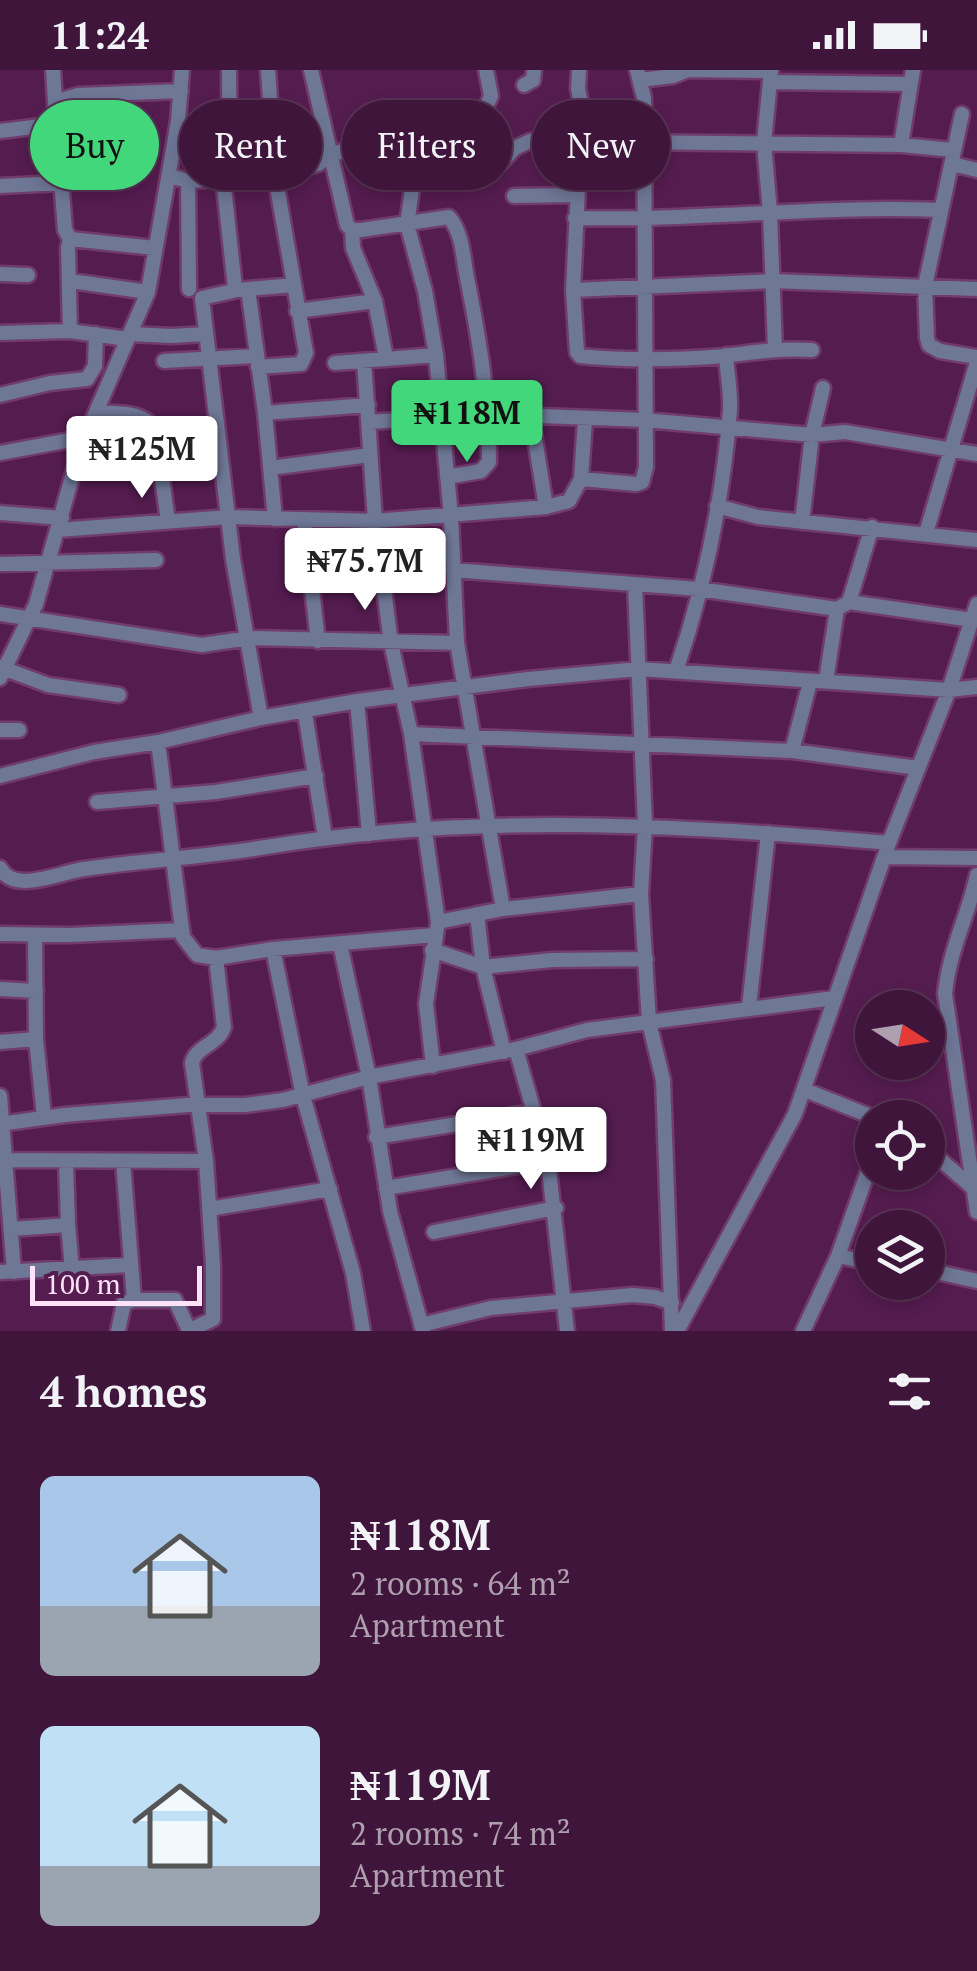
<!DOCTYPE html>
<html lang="en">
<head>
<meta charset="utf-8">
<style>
  :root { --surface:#40153c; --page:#471e43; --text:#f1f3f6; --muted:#ae9faf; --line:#593456; --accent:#43d77b }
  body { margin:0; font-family:"PT Serif",serif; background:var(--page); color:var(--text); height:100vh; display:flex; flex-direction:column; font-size:38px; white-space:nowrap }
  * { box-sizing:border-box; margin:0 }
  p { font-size:32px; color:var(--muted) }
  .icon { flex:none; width:55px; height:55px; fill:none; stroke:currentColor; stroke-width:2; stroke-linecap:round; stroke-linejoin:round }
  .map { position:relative; height:1261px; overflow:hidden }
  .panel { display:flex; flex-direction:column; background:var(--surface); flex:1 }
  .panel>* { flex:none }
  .guide { position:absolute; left:30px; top:30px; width:918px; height:90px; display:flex; gap:20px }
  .needle { width:65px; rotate:102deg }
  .tools { position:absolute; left:855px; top:920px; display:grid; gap:20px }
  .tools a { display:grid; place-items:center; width:90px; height:90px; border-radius:50%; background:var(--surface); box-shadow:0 5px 15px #0003,0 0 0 2px var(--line); font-size:50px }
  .scale { position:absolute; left:30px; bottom:25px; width:172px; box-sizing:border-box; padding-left:10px; border:5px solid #fee2f9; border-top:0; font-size:28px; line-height:35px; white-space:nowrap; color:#fee2f9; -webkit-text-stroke:8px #551c50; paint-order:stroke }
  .price { position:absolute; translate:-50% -85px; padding:0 22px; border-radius:10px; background:#fff; color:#222; font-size:32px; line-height:65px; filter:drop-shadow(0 2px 5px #0008) }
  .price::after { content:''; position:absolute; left:50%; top:60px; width:30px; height:22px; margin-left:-15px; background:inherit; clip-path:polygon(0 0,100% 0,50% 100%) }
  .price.selected { background:var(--accent); color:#111 }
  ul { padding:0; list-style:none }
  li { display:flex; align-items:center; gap:30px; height:250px; padding:0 40px }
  li span { display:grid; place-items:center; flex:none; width:280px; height:200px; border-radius:15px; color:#555 }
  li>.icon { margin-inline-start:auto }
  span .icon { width:120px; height:120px; fill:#fffc; stroke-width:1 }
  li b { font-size:42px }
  h2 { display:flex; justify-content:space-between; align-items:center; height:120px; padding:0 40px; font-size:42px }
  .tag { padding:0 35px; border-radius:45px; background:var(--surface); box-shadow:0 5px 15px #0003,0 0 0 2px var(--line); font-size:35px; line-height:90px }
  .tag.selected { background:var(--accent); color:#111 }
  .status { display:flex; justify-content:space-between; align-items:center; height:70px; padding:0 50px; background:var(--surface); direction:ltr }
  .status svg { height:28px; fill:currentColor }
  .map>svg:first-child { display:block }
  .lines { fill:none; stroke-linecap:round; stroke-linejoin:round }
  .minor-casing { stroke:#703c6b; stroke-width:19 }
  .minor { stroke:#6e7796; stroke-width:14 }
</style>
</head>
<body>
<div class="status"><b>11:24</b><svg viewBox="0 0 49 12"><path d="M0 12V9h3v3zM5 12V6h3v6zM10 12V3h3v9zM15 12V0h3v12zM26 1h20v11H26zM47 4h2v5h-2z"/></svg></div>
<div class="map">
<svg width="977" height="1261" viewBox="0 0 977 1261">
  <rect width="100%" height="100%" fill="#551c50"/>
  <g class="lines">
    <g class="minor-casing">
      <path id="minor" d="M53,0L55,32
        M229,0L230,107
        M311,0L347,155L352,160H361L449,147C464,165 463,191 468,213C480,273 489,330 489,392L481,401L447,407
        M486,0L491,26C483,44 470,72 453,82C440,89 423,88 415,99L407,154L425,221L436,285L451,447L457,573L503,839
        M579,0L578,19L582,38L573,220L577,282L580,286C629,291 676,290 724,286C755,282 781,278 812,280
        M688,0L771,1
        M771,0L764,73L770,143L775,278
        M640,10L673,6L688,0
        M770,12L910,14
        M524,15L533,10L534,0
        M962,44L925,216L927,268L929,275L940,281L977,287
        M0,61L57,54
        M901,75L913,0
        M436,89L446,94H500L515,78L530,71L901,75L953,80
        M952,94L977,100
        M169,106L188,111L275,105L318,94L329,86L391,62
        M223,108L235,218L233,221L202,228L233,489L261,648
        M188,111L189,219
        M0,116L101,111
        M514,126L576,125
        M575,148C697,151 818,135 940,140
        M352,160L353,178L375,231L386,288
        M70,169L65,160L55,32L78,25L181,21
        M0,204L28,205
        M71,211L148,222
        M248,219L265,343L275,449
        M238,220L294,215
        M573,220L773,211L977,219
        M297,241L375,231
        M70,261L68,178L70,169L155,178
        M0,263L70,261L127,269
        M130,264L172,266L205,264
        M164,291L257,286
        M364,291L375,451L391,573L411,664L438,852L426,934L433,996
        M335,293L436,285
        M258,297L301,294L306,283L275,105L268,0
        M0,325L50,313L87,309L95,296L96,264
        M97,342C118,344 141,340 155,359L168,451
        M265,343L368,335
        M531,345L546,437
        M369,352L489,344L645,350L812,365L845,362L977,384
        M0,383L86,367
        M76,394L163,402
        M270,398L370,385
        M581,409L636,414L642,412L646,397L644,28L637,0
        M717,436L758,447L977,470
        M0,443L62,448
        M304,450L318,571
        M802,452L812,365L823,318
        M58,460L229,447L375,451L546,437L569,431L581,409L585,349
        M926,463L977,292
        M0,494L156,490
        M453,500L699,519L837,539
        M635,515L645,755L641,824L649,952L663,1010L672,1261
        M849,532L972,550
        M0,544L202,575L249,568L457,573
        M0,597L48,615L119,625
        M676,601C704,519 723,427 730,340C731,322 727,303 726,285
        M0,608L36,534L80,379L148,222L178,51L182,0
        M826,611L837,539L849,532L872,457
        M357,631L369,764
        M305,643L325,768
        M0,660H19
        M411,664L792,681L918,698
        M158,672L183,867L197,885L216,888L273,879L435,865
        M792,681L810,612
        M0,706L94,682L158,672L261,648L357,631L528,609L639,599L949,620L977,617
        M97,732L216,722L316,706
        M884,787L977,788
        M0,798C5,807 14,811 25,811C45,811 65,802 84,799C145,790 206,787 266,777C477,742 677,755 889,773
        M977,805C968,847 949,880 945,924L977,1142
        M477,844L483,897L504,982
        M438,852L503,839L641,824
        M0,864L70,865L182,860
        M340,874L369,1007L390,1141L423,1261
        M273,879L303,1026L353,1203L363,1261
        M432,880L483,897L552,890L646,889
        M0,919L36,921
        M749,937L768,763
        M36,969L44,1047
        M0,972L36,969L35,865
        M516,979L548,1091L567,1261
        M805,1020L875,1048
        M0,1026L14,1202
        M0,1054L64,1045L188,1035H245L283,1030L369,1007L516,979L587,960L834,928
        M376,1067L533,1042
        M928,1079L972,1117
        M0,1090L206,1091
        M123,1091L134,1230
        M386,1118L548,1091
        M209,1139L330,1119
        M68,1155L72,1199
        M12,1159L68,1155L66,1091
        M434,1162L556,1138
        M838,1186L872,1193
        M928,1200L977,1211
        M0,1202L131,1195
        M421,1255L491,1238L599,1228L633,1225L655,1227L672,1233
        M118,1261L124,1233L134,1230H175L188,1258
        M188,1261L213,1249V1195L206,1091L192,993C196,976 218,975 224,957L216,888
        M677,1261L795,1044L889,773L949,620L977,534
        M803,1261L838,1186L872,1090"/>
    </g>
    <use href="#minor" class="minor"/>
  </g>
</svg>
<div class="tools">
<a><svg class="needle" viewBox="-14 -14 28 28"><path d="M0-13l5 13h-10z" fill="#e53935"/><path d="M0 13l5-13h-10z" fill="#ae9faf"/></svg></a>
<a><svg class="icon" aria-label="locate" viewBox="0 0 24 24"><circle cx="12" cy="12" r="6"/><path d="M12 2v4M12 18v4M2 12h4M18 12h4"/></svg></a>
<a><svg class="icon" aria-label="layers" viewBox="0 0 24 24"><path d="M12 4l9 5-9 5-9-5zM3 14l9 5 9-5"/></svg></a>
</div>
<div class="scale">100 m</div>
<b class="price selected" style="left:467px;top:395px">₦118M</b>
<b class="price" style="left:142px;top:431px">₦125M</b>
<b class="price" style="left:365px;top:543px">₦75.7M</b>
<b class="price" style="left:531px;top:1122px">₦119M</b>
<div class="guide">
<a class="tag selected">Buy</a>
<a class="tag">Rent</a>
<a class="tag">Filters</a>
<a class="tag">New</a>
</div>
</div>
<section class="panel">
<h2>4 homes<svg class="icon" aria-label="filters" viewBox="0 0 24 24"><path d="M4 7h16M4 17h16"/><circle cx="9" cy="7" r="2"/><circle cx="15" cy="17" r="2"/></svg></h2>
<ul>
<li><span style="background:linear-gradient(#a9c7e8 65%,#9aa5b1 0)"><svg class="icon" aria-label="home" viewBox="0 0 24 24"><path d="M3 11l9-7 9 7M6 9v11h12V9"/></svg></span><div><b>₦118M</b><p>2 rooms · 64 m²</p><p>Apartment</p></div></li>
<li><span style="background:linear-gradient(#bfe0f5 70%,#9aa5b1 0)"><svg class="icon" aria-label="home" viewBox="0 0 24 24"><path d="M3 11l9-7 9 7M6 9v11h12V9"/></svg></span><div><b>₦119M</b><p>2 rooms · 74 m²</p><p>Apartment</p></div></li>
</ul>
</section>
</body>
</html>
